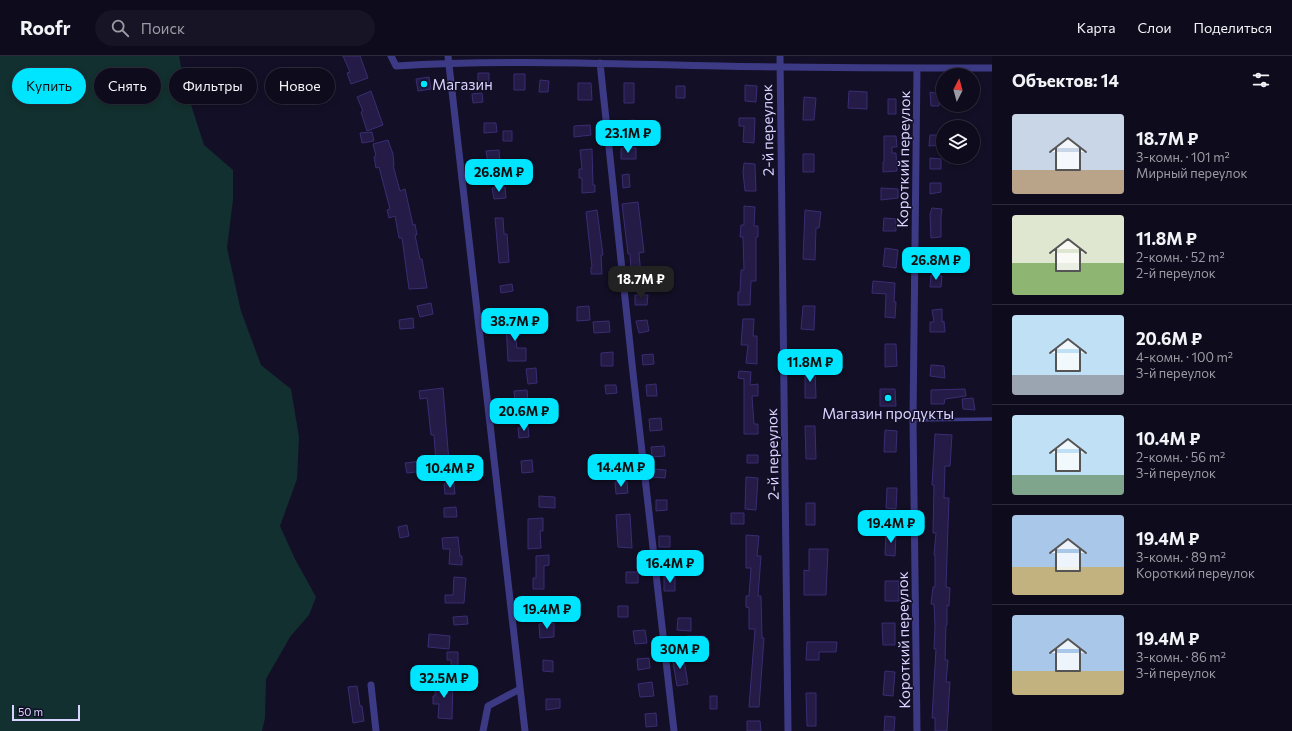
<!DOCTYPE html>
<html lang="ru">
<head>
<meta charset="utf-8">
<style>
  :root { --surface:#0e0b1c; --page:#171425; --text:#f1f3f6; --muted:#9b9ba3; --line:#2e2b3b; --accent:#00e5ff }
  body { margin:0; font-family:Commissioner,sans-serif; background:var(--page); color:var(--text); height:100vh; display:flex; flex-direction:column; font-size:15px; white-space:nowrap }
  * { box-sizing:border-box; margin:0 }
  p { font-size:13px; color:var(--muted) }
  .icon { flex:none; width:22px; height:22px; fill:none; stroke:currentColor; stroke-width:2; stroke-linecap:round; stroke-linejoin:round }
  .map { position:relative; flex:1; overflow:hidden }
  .side { display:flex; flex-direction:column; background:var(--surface); width:300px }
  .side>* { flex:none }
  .top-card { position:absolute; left:12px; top:12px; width:380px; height:36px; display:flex; gap:8px }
  .needle { width:26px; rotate:6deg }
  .fabs { position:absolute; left:936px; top:12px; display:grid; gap:8px }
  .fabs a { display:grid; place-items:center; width:44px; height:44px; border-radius:50%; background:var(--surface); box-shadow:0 2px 6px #0003,0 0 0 1px var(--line); font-size:20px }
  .scale { position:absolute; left:12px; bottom:10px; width:68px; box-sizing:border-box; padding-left:4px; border:2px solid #d9d4ff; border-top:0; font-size:11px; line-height:14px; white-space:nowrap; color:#d9d4ff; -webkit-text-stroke:3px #130f26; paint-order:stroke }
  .price { position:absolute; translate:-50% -34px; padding:0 9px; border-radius:8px; background:var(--accent); color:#111; font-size:13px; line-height:26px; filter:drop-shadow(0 1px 2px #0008) }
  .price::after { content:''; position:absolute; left:50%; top:24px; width:12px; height:9px; margin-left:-6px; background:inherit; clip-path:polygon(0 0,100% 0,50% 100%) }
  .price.current { background:#222; color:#fff }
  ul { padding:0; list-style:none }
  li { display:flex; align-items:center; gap:12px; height:100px; padding:0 20px }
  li+li { border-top:1px solid var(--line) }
  li span { display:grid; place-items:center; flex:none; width:112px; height:80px; border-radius:4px; color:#555 }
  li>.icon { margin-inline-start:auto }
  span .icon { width:48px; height:48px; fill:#fffc; stroke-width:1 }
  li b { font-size:17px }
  h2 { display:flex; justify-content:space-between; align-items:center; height:48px; padding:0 20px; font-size:17px }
  .tag { padding:0 14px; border-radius:18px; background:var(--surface); box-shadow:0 2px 6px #0003,0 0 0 1px var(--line); font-size:14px; line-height:36px }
  .tag.current { background:var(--accent); color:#111 }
  header { display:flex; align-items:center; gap:24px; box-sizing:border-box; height:56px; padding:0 20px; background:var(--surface); border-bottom:1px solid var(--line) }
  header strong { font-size:19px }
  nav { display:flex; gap:22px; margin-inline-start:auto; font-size:14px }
  .search { width:280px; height:36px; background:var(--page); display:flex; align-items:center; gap:10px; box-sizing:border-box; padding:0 14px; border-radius:22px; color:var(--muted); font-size:15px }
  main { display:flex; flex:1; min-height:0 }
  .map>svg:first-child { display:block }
  .green { fill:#12302f }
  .building { fill:#241b47; stroke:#3b2d73 }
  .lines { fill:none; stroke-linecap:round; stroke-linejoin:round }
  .service { stroke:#3d3a85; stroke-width:3.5 }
  .minor { stroke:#3d3a85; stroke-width:7 }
  .poi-dot { fill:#00e5ff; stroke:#130f26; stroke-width:1.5 }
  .labels { text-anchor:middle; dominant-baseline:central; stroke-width:3; stroke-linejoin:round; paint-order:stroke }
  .poi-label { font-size:15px; fill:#d9d4ff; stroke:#130f26; text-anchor:start }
  .street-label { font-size:15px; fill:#d9d4ff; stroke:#130f26 }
</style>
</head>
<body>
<header>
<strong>Roofr</strong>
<div class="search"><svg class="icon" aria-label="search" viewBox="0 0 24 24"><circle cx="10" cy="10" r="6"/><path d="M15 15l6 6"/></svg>Поиск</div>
<nav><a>Карта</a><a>Слои</a><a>Поделиться</a></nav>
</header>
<main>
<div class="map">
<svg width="992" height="675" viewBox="0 0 992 675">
  <rect width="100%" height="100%" fill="#130f26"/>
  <path class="green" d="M0,0H179L185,30L204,89L233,114V144L227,192L241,255L261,309L291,333L299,381L297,423L280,470L295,503L316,541L309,559L290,581L266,623L265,662L262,675H0Z"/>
  <path class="building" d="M343,0H360L368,22L351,28L347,17L350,16Z
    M478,17H489V27H478Z
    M514,18H525V34H514Z
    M429,21L431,33L418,35L416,23Z
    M540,24L549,25L548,36H539Z
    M578,27H591L592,44H578Z
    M624,27H634V47H624Z
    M745,29L757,30L756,46L745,45Z
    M676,30H685V42H676Z
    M371,35L383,69L367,75L361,56L363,55L357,41Z
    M849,35L867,36V53L848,52Z
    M930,36L940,38L939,50H931Z
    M482,37L483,46L473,47L472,38Z
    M804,41L816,42L814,64H803Z
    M888,43H896V58H888Z
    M739,62H755L754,87L743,86L744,70H739Z
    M635,64V75L621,76V65Z
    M484,67H496L497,76L484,77Z
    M590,69L591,79L574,81V70Z
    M503,75H512V85H503Z
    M372,76L374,85L362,87L360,77Z
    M930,79H943V89L929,90Z
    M884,80H896L897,91H892V97H896L897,115L883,116V106H884Z
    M388,84L393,98L394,109H393L400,135L405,133L413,169L415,168L417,179H415L420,203H422L427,232L409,233L402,182H399L395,160L389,162L387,154L390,153L379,111L376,112L374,101L376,100L373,88Z
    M621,92H636V103H621Z
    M592,93L593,129H595V136L582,137V122H579V113H582L580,94Z
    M499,94L500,106L488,107L486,95Z
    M803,98H814V116H803Z
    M930,102L941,103V113H930Z
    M744,107L755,108L756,135H745L743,116Z
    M629,118L630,131L623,132L622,119Z
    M930,127H941V136L930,138Z
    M505,131L506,142L494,143L492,132Z
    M881,132L898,133V142L881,144Z
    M638,146L644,196L639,197L641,220L631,221L630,198H628L622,148Z
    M744,150L755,151L754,170H758V181H756V225H751L750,249H738V236H740L741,214H744L743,181H740L741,169H744Z
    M932,152L942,153L941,160V181L931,182L930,158Z
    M597,154L603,199H601L602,218H591V211H592L586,156Z
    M805,154L821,156L819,172H816L815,204L803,203Z
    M495,162H503L504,178H507L509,206L499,207Z
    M884,162L896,163V175H883Z
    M885,192L898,194L896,212L883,210Z
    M930,194L942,195L943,203L930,204Z
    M931,219L942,220L941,231H930Z
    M873,225L895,227L894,246H896L895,262L885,261L886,238L872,237Z
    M512,228L513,235L501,237L500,230Z
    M635,239H648L647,249H635Z
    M431,247L433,258L420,261L417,250Z
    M589,250L590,264L577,265V251Z
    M803,250H815L814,274L801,273Z
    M942,253V266L944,265L945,276H930V266H934L932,254Z
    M413,262L414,272L400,273L399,264Z
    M743,263H754L753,280H757V308L746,307L748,289H741Z
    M647,264L649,275L639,277L636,265Z
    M524,265L525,276L515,277L517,292H526V305H508L506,267Z
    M609,265L610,276L594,277L593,266Z
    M885,288H896L897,310L885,311Z
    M613,296V310H601V297Z
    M653,298L654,308L643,309L642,299Z
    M931,309L944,310L945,322L930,320Z
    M536,312L537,327L528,328L526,313Z
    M805,312H815L816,342H805Z
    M739,315L751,316L750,329L758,328V340H752L754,368H758V378H744V323L738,322Z
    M656,328L657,340H647L646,329Z
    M605,329H616L617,337L606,338Z
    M443,332L450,418L433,419V414L407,417L405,407L421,405V408L436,407L434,379H431L427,342L420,343L419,335Z
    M880,333H895L896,350H880Z
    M965,333L966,340L945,343L944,348H931V334Z
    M527,334L528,346L515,347L514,335Z
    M973,342L975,354L963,353L962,343Z
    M661,362L662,374L650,375L649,363Z
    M805,370H815L816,403H806Z
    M528,371L529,381L519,382L518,372Z
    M885,374L897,375L896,396H884Z
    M935,378L952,379L950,410H945L944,442H949L946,531L950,532L949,550L947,549V569H946L945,604H948L946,626H950L947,675H935V662H932L936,593H934L935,570L934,548H931L933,531H935V499H934L936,477H933L934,429H932Z
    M664,390L665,400L652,401L651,391Z
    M747,399H758V407H747Z
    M532,404L533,416L522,417L521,405Z
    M653,413L666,414L665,422L652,421Z
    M746,421L758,422L756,454L745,453Z
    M615,426H627L628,437L616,438Z
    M454,427L455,438H445L444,428Z
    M887,432H897L896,453L886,452Z
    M539,440L555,441V452L539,451Z
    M656,444H667V454L656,455Z
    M806,447H815V469H806Z
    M456,451L457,461H444V452Z
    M731,457H744V468H731Z
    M630,458L632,492L618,491L616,459Z
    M543,462V475H540L541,492L528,493V463Z
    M407,469L409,480L400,482L398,471Z
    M886,477H896L895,500L885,499Z
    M746,479L759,480L757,500H761L758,540H761L762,582H764L759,651H749L755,573H749V552L746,551V540H749L751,512H746Z
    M659,480H670V491H659Z
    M458,481L460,500H462V509L449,508L450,493H443L442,482Z
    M809,493H828L826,539H804V514L809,515Z
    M549,499V509L544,510V533H533V522H536V500Z
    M626,516H638V527H626Z
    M664,520H675V535H664Z
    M454,521L466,522L464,547H445V539H453Z
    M885,525H899V545H885Z
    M618,550H628V561H618Z
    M467,560L468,568L454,569L453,561Z
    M678,562H691V575L677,574Z
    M554,567V581L540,582L539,568Z
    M882,567H895V589H883Z
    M645,574L647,587L635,588L633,575Z
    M429,578L450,580L449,593L428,591Z
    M687,580H705L704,596L687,595Z
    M807,586H837L836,596H819V604H806Z
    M447,596H458V610H466V618H457V625H452L451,604H447Z
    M683,598L688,628L677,630L672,600Z
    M649,602L650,612L638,614L637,603Z
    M543,604L553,605V616L543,615Z
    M885,615L895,616L893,640L883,639Z
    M436,625L453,626L452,663L438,662L439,648H433V640H435Z
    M652,626L654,640L640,641L638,628Z
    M357,630L360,650H362L364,665L353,667L348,631Z
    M806,637H816V670H807Z
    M710,640H717V653H710Z
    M546,643H560V652L546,654Z
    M656,657L657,670L646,671L645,658Z
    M885,660L895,661L894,675H884Z
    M747,665H760L761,675H747Z"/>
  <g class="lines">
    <path class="service" d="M913,364L992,363"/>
    <path class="minor" d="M391,0L396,10C504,3 612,8 720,10C810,12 901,12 992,12
      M448,0L525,675
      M780,0L788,675
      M600,7L633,317L674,675
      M371,629L376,675
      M483,675L488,650L520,633
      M917,675L913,364L917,12"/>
  </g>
  <g class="poi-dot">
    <circle cx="424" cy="28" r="4"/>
    <circle cx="888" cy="342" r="4"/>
  </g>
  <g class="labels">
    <g class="poi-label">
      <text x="432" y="28">Магазин</text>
      <text x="888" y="357" text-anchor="middle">Магазин продукты</text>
    </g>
    <g class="street-label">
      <text transform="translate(767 74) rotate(-91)">2-й переулок</text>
      <text transform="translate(903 103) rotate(-89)">Короткий переулок</text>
      <text transform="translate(772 398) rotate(-91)">2-й переулок</text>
      <text transform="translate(903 584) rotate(-91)">Короткий переулок</text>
    </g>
  </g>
</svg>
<div class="fabs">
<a><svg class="needle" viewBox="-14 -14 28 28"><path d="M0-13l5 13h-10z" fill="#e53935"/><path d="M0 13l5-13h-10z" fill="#9b9ba3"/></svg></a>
<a><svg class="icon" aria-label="layers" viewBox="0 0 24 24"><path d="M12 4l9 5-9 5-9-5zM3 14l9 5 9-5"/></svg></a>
</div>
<div class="scale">50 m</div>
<b class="price" style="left:628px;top:98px">23.1M ₽</b>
<b class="price" style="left:499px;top:137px">26.8M ₽</b>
<b class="price" style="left:936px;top:225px">26.8M ₽</b>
<b class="price current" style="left:641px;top:244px">18.7M ₽</b>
<b class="price" style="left:515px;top:286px">38.7M ₽</b>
<b class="price" style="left:810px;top:327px">11.8M ₽</b>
<b class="price" style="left:524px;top:376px">20.6M ₽</b>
<b class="price" style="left:621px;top:432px">14.4M ₽</b>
<b class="price" style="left:450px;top:433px">10.4M ₽</b>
<b class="price" style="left:891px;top:488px">19.4M ₽</b>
<b class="price" style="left:670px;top:528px">16.4M ₽</b>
<b class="price" style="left:547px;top:574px">19.4M ₽</b>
<b class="price" style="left:680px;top:614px">30M ₽</b>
<b class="price" style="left:444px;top:643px">32.5M ₽</b>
<div class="top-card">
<a class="tag current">Купить</a>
<a class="tag">Снять</a>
<a class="tag">Фильтры</a>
<a class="tag">Новое</a>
</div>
</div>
<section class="side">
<h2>Объектов: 14<svg class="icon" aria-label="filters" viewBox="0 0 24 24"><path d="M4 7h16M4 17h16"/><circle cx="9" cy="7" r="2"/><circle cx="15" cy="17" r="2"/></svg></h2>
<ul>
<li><span style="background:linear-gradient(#c9d6e8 70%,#b9a48a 0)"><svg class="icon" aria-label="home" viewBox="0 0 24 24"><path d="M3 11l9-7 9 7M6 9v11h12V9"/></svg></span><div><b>18.7M ₽</b><p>3-комн. · 101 m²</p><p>Мирный переулок</p></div></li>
<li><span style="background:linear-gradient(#dfe7d0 60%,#8fb573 0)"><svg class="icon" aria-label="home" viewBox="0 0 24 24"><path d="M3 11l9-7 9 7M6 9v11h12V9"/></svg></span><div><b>11.8M ₽</b><p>2-комн. · 52 m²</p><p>2-й переулок</p></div></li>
<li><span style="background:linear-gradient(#bfe0f5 75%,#9aa5b1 0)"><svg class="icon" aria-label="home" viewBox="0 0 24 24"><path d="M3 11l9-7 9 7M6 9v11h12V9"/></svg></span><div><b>20.6M ₽</b><p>4-комн. · 100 m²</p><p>3-й переулок</p></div></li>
<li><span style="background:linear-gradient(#bfe0f5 75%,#7fa58c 0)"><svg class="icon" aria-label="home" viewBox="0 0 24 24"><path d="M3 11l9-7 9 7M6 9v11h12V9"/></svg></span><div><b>10.4M ₽</b><p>2-комн. · 56 m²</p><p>3-й переулок</p></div></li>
<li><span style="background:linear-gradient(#a9c7e8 65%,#c2b280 0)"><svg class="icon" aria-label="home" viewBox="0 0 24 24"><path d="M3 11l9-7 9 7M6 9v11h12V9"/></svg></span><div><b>19.4M ₽</b><p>3-комн. · 89 m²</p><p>Короткий переулок</p></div></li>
<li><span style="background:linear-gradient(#a9c7e8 70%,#c2b280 0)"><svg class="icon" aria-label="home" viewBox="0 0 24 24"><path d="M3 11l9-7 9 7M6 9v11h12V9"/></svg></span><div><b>19.4M ₽</b><p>3-комн. · 86 m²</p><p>3-й переулок</p></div></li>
</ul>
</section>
</main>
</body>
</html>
